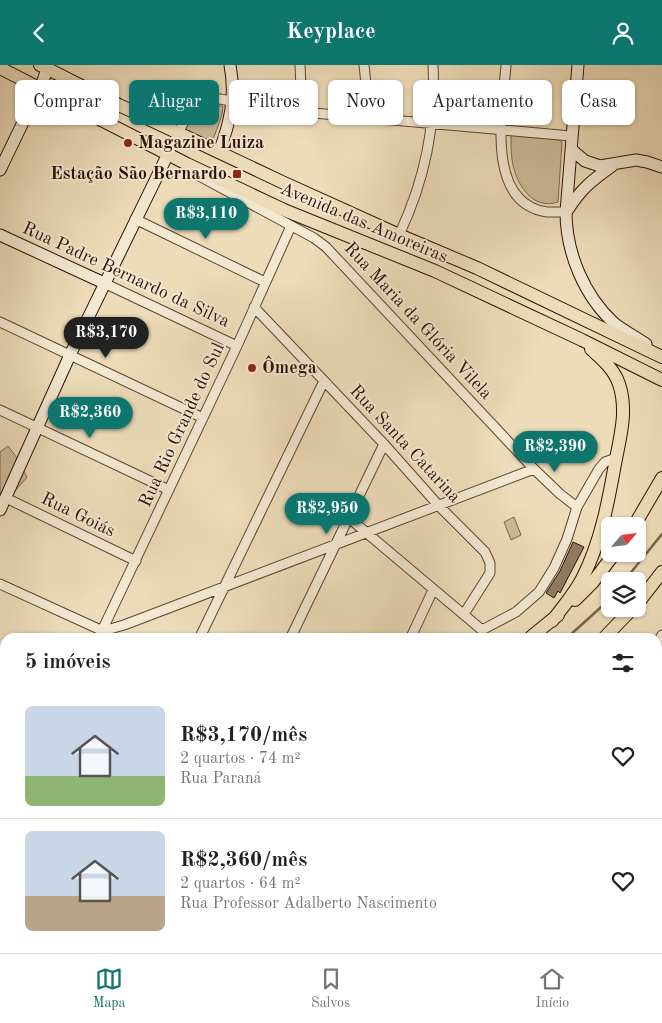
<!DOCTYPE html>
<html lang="pt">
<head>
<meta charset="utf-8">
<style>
  :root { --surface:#fff; --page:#f6f6f6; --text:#222; --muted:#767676; --line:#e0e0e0; --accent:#0f766e }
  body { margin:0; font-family:"Old Standard TT",serif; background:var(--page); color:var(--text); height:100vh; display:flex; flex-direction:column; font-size:19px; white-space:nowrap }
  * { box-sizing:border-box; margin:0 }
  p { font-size:16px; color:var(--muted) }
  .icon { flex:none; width:28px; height:28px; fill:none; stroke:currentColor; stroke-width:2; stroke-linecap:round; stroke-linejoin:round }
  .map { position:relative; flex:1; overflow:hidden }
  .details { position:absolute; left:0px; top:568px; width:662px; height:321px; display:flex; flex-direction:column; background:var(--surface); border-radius:15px 15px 0 0; box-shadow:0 1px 4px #0004 }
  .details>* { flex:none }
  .banner { position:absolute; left:15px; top:15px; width:632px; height:45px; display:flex; gap:10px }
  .needle { width:32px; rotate:62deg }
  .buttons { position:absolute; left:601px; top:452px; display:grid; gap:10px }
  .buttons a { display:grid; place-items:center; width:45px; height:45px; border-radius:8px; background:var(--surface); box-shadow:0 1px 4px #0004; font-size:25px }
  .price { position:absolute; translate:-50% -42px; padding:0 11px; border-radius:18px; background:var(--accent); color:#fff; font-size:16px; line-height:32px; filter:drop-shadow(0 1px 2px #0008) }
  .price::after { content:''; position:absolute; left:50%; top:30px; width:15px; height:11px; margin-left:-8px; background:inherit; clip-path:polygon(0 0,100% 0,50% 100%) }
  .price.active { background:#222; color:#fff }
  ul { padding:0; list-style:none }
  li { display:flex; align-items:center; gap:15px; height:125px; padding:0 25px }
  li+li { border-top:1px solid var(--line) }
  li span { display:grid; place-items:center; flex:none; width:140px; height:100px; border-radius:8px; color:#555 }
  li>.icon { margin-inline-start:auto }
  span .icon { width:60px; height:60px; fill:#fffc; stroke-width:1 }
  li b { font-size:21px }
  h2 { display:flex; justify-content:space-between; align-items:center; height:60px; padding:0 25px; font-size:21px }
  .tag { padding:0 18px; border-radius:8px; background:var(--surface); box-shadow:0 1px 4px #0004; font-size:18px; line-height:45px }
  .tag.active { background:var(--accent); color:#fff }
  header { display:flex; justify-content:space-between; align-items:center; height:65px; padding:0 25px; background:var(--accent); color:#fff; font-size:22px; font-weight:800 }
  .tabs { display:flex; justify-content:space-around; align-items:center; height:70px; border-top:1px solid var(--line); background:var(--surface); font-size:14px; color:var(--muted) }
  .tabs a { display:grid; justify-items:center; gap:2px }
  .tabs .active { color:var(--accent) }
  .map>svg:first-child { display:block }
  .green { fill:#ccba9a; stroke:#7c664e }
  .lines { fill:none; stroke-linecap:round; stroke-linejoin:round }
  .stream { stroke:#78624b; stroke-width:2.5 }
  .building { fill:#907b61; stroke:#2c1202 }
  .street-casing { stroke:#5c4430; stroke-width:11 }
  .secondary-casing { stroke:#2c1202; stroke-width:13 }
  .primary-casing { stroke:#2c1202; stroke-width:14 }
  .street { stroke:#f3e8d2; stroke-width:9 }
  .secondary { stroke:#f3e8d2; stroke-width:11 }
  .primary { stroke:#eddcb9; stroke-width:12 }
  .poi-dot { fill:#8f2418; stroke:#f3e8d2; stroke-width:2 }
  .labels { text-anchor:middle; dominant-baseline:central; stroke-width:4; stroke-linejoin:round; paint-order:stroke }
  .poi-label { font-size:18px; font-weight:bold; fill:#2c1202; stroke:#f3e8d2; text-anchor:start }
  .street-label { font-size:18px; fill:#2c1202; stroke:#f3e8d2 }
</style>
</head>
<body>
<header><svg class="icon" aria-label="back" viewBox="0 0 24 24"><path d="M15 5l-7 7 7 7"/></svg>Keyplace<svg class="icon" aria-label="person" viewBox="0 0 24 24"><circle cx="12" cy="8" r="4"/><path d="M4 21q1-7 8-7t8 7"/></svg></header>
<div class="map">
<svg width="662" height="888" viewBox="0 0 662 888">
  <rect width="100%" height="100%" fill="#eddcb9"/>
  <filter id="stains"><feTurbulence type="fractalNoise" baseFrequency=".004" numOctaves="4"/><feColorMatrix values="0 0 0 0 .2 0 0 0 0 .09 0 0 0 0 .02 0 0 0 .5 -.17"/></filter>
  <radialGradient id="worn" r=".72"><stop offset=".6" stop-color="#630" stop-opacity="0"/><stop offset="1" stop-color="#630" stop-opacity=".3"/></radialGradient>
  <path class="green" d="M210,40L223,41L222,50L214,72L206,74L185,64C191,48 193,45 210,40Z
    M511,70L556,73L562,77L558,137C532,146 515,118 512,94C511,87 511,78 511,70Z
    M8,381L17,393L27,412L0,444V387Z
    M514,452L521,470L511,475L504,457Z
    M315,884H357L355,888H313Z"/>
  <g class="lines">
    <path class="stream" d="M624,516L662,469
      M568,572L610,534
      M330,888L332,884"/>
  </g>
  <path class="building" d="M573,477L584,482L560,528L558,526L554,533L546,528L560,506Z"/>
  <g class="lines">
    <g class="street-casing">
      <path id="street" d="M300,0L302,47
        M364,0L366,19L365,52
        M506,0C503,43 484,138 547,147C553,147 560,147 566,147
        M168,89L188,48L198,40L208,36L221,34L248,40L302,47L571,71
        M201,112L314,173L326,182L534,404L560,429L577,442
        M135,154L265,217
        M399,170C425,115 436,61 433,0
        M104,218L237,281
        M254,242L384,379L439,441L485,487L490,498V508L464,549
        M0,257L203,353
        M0,345L169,425
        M6,433L136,496
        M349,453L482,565L516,547L539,527L554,503L567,474L577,442L599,404L605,397L616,393
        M0,519L103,566L124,560L534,404
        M99,572L237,281L291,161
        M200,572L324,316
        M291,572L384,379
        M411,572L433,525
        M658,577L662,570
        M0,692L5,694
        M658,737L662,736
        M0,774L5,764
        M658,785L662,784
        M658,872L662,871
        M531,884L532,888
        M611,884L612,888
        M49,888L51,884
        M121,888L125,884
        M262,888L264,884
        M455,888L457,884"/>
    </g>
    <g class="secondary-casing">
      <path id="secondary" d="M578,0L566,147C566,187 584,231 614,258C624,266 636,272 646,279
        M572,85L585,96L600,101L636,95L647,97L662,102
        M219,87C230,58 236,32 230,0
        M0,105L43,16L48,0
        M567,146C581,124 591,116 612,101
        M0,170L104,218
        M0,445L70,290L168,89"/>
    </g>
    <g class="primary-casing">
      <path id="primary" d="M40,0L119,40L282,117L399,170L477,203L662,292
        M0,3L187,99L284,145L435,206L582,275L662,315
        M634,461L662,413
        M575,535L593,517L614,489
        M638,538L662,507
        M552,556C563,542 575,528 583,512C601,476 608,438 615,399C620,372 628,346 619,319C614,304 602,294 591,284
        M531,572L558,550
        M605,572L632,544
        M304,888L306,884
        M368,888L369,884"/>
    </g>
    <use href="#street" class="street"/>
    <use href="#secondary" class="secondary"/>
    <use href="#primary" class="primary"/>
  </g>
  <g class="poi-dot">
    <circle cx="128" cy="78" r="5"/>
    <rect x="232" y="104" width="10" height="10" rx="2.5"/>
    <circle cx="252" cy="303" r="5"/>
  </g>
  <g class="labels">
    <g class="poi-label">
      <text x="138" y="78">Magazine Luiza</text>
      <text x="227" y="109" text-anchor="end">Estação São Bernardo</text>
      <text x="262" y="303">Ômega</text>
    </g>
    <g class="street-label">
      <text transform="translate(364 158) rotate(23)">Avenida das Amoreiras</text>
      <text transform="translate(126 210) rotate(25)">Rua Padre Bernardo da Silva</text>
      <text transform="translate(418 256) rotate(47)">Rua Maria da Glória Vilela</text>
      <text transform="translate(182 360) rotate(-65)">Rua Rio Grande do Sul</text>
      <text transform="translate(405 379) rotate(47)">Rua Santa Catarina</text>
      <text transform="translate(78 450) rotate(26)">Rua Goiás</text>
    </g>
  </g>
  <rect width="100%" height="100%" filter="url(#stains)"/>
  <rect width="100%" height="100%" fill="url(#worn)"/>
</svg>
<div class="buttons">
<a><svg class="needle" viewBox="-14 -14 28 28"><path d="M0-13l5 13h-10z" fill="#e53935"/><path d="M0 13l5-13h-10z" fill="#767676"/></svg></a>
<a><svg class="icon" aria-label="layers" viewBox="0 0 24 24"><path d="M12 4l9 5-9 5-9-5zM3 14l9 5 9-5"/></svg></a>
</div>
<b class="price" style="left:206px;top:175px">R$3,110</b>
<b class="price active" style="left:106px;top:294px">R$3,170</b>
<b class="price" style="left:90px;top:374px">R$2,360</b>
<b class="price" style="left:555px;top:408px">R$2,390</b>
<b class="price" style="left:327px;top:470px">R$2,950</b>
<div class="banner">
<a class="tag">Comprar</a>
<a class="tag active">Alugar</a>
<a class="tag">Filtros</a>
<a class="tag">Novo</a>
<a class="tag">Apartamento</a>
<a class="tag">Casa</a>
</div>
<section class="details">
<h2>5 imóveis<svg class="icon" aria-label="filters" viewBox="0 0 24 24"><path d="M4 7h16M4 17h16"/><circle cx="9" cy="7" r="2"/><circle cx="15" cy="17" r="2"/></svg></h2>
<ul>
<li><span style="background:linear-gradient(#c9d6e8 70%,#8fb573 0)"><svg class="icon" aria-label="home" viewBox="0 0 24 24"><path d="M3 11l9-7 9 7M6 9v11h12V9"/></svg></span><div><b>R$3,170/mês</b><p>2 quartos · 74 m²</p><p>Rua Paraná</p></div><svg class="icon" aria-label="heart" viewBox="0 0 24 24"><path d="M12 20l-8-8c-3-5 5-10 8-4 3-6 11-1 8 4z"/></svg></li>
<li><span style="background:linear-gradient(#c9d6e8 65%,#b9a48a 0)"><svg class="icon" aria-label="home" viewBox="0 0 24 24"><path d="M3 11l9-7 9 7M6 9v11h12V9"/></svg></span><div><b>R$2,360/mês</b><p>2 quartos · 64 m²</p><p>Rua Professor Adalberto Nascimento</p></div><svg class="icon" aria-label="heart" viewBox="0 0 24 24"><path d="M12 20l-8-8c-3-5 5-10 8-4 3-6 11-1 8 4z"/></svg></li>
</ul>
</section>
</div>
<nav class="tabs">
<a class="active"><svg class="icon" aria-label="map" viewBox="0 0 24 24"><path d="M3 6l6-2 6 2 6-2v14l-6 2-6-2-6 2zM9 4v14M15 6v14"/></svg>Mapa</a>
<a><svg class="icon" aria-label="saved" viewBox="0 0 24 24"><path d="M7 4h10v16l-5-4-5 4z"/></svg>Salvos</a>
<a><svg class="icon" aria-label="home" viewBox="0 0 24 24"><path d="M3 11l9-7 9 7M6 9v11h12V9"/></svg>Início</a>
</nav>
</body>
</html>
